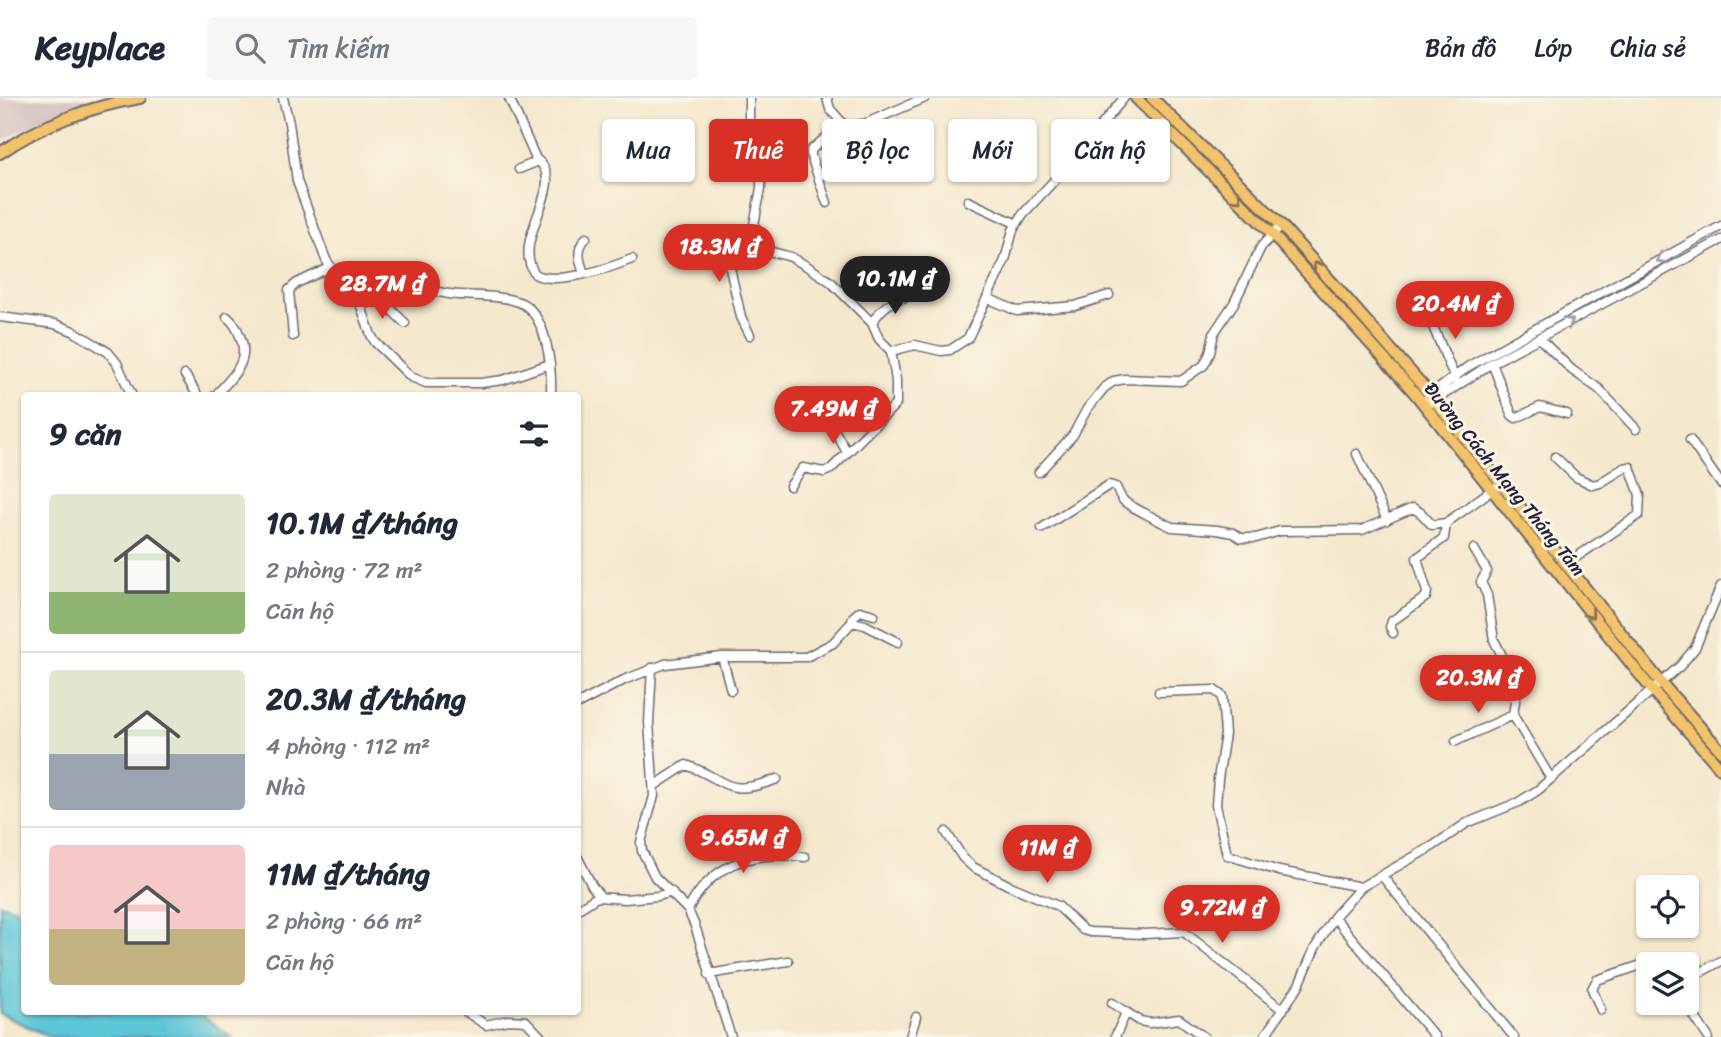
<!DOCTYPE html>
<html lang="vi">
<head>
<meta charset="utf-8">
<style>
  :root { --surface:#fff; --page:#f6f6f7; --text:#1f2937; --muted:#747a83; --line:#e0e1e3; --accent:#d93025 }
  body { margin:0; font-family:Sriracha,sans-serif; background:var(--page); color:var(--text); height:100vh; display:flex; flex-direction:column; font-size:26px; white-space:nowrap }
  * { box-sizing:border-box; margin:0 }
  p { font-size:23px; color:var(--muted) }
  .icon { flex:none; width:38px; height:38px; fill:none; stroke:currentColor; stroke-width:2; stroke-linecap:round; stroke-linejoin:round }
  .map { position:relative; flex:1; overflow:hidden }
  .details { position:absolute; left:21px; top:294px; width:560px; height:623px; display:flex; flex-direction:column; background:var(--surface); border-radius:7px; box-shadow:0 2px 5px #0004 }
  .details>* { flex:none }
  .top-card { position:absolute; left:602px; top:21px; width:665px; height:63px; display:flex; gap:14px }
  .buttons { position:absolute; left:1636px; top:777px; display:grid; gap:14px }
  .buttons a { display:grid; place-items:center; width:63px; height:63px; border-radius:7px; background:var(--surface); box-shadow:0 2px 5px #0004; font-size:35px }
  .price { position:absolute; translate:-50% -60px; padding:0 16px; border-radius:24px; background:var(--accent); color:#fff; font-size:23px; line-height:46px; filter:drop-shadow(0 2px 4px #0008) }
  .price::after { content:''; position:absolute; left:50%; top:42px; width:21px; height:16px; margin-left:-10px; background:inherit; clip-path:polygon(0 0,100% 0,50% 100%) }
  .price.current { background:#222; color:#fff }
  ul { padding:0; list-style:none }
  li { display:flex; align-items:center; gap:21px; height:175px; padding:0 28px }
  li+li { border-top:2px solid var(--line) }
  li span { display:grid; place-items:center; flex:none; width:196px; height:140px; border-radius:7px; color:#555 }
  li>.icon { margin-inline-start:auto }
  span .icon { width:84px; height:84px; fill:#fffc; stroke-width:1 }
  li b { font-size:30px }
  h2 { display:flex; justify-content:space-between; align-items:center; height:84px; padding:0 28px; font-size:30px }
  .pill { padding:0 24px; border-radius:7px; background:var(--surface); box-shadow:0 2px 5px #0004; font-size:24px; line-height:63px }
  .pill.current { background:var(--accent); color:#fff }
  header { display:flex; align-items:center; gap:42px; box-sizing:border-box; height:98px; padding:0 35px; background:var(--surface); border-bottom:2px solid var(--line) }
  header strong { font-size:33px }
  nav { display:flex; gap:38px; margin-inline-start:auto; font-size:24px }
  .search { width:490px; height:63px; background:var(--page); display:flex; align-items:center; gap:18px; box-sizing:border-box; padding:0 24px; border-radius:7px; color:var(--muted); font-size:26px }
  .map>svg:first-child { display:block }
  .industrial { fill:#d1bfbd }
  .water { fill:#5dc6d9; stroke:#40748a; stroke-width:2 }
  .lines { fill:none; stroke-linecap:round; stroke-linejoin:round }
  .minor-casing { stroke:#6c676e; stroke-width:11 }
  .major-casing { stroke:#6c676e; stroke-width:14 }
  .minor { stroke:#fff; stroke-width:8 }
  .major { stroke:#f2c36a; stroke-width:10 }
  .oneway { stroke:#8a7252 }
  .oneway2 { stroke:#9c9ca7 }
  .labels { text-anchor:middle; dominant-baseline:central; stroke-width:6; stroke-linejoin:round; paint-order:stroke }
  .street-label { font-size:19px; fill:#22223b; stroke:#fcf5e5 }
</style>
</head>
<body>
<header>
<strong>Keyplace</strong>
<div class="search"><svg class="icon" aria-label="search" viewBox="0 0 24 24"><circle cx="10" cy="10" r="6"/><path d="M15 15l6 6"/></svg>Tìm kiếm</div>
<nav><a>Bản đồ</a><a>Lớp</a><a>Chia sẻ</a></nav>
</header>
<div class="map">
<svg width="1721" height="939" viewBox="0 0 1721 939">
  <rect width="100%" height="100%" fill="#fcf5e5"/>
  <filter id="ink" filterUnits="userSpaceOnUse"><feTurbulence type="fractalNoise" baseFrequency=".0143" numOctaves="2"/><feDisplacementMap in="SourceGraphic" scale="14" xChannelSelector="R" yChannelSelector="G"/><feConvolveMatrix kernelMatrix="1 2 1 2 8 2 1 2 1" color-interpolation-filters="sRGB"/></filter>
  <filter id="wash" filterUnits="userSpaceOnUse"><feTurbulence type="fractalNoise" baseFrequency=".00686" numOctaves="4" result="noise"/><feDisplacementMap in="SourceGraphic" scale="28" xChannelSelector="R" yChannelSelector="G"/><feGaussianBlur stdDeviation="1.57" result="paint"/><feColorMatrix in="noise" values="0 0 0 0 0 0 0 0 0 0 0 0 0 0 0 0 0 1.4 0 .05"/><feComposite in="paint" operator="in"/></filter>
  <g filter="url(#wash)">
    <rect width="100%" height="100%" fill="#f4e8cd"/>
    <path class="industrial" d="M0,0H102L24,31L0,45Z"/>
    <path class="water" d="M0,806L24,813V914H196L232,939H50L0,916Z"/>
  </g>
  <g filter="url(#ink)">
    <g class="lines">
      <g class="minor-casing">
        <path id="minor" d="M283,0L289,25L297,83L326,162L361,208L371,237L375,244L411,279L426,285H481L503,282L550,266
          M509,0L536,61L534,65L519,71
          M749,0V24L761,76V90L753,132L754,149
          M827,0L830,11L845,28
          M536,61C571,85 509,141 535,176C555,188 610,170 632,161
          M818,76H834L862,70
          M968,103L1017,126
          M827,105L811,58V52L836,31L845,28L864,26L925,0
          M754,149L791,159L810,170L831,184L872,225L879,241L891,253L896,282V306L831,371L824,374L803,370L790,388
          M584,175C579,162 576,151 586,140
          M379,200L405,225
          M987,200L1017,213L1075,208L1109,197
          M361,208L379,200L401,183C417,186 432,194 449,196C472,199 496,196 519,204C548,215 552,272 551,298
          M1426,212L1456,283
          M0,219L55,226L73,233L108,254L117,265L132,298
          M872,225C881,210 892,201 910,198
          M750,237L741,219L730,170L754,149
          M293,238L289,192L297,185L331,169
          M1539,240L1572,272L1599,291L1636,331
          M891,253L915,247L941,253L950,252L968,240L1005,162L1013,132L1023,116L1063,73L1124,0
          M1492,265L1512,317L1516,320L1540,309L1567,316
          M185,277L198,298
          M215,298C232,279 251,264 240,238C237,230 234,224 227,219
          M1428,299L1469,268L1721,128
          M1431,305L1492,265L1721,142
          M825,322L833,330L847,354
          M1690,342L1721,386
          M1357,356L1387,422
          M1555,359L1576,379L1593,387L1600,385L1624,370L1630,369L1640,397L1639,417L1566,466
          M1039,374L1073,337L1087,311L1104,290L1114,283L1125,281L1181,283L1204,267L1210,255L1214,235L1234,205L1261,149L1281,127
          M1042,430L1109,387L1116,389C1118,394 1121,400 1125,404C1128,407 1167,427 1172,429L1217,432L1233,435L1241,440H1256L1280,433L1362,432L1413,410L1421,415L1432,427L1446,425L1496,389
          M1474,451L1487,473L1481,484L1487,497L1494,542L1514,581L1516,597L1513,617L1551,681
          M852,524L853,519L860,513L874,517
          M1393,535L1390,529L1392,523L1426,499L1427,494L1417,460L1444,440L1446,425
          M722,559L731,592
          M652,570L649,624L654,698L641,744L642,753L655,779L688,812L695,828L731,939
          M1159,594L1214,592L1222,598L1225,636L1218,681L1216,707L1227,757L1279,773L1361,789
          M578,606L624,582L665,566L722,559H806L833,545L852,524L865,527L898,544
          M1456,643L1513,617
          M654,688L686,667C729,682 724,701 777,681
          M946,734L963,760L973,769L1008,787L1058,808L1083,832L1090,834L1145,836L1184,834L1283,912
          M578,760L592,788L601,799
          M1382,778L1514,939
          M578,811L597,799L625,801L658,798L672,794
          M688,812C712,764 754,752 805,759
          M1334,819L1435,939
          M1687,873L1701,874L1721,863
          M709,876L788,863
          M1112,905L1140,923L1150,925L1179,921L1204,939
          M1601,912L1592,891L1597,882L1650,864L1670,866
          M1691,913L1708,939
          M466,914L486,927L508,922L526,923L541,939
          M910,939L916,919
          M1115,939L1126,915
          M1264,939L1299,887L1315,850L1334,819L1361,789L1433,748L1467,725L1519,704L1538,692L1680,568L1695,550L1721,488"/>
      </g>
      <g class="major-casing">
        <path id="major" d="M1136,0L1272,136L1413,293L1653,593L1721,671
          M1152,0L1281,127L1338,191L1423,288L1662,586L1721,653
          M0,55C40,27 92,8 140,0"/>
      </g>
      <use href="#minor" class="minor"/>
      <use href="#major" class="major"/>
    </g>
    <defs><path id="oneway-chevron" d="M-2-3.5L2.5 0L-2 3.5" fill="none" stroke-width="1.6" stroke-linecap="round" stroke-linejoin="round" transform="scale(1.75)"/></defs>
    <g class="oneway">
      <use href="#oneway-chevron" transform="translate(1237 100) rotate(45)"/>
      <use href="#oneway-chevron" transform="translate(1317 168) rotate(-132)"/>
      <use href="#oneway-chevron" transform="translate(1590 516) rotate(51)"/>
    </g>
    <g class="oneway2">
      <use href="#oneway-chevron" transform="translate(1661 161) rotate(151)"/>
      <use href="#oneway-chevron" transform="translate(1569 224) rotate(-28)"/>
    </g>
  </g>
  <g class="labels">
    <g class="street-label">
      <text transform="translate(1505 381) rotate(51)">Đường Cách Mạng Tháng Tám</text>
    </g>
  </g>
</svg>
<div class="buttons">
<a><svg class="icon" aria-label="locate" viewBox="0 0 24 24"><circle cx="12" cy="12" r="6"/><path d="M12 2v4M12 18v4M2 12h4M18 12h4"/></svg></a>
<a><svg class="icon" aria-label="layers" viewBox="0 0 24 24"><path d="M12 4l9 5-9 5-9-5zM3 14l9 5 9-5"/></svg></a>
</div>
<b class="price" style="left:719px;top:186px">18.3M ₫</b>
<b class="price current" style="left:895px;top:218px">10.1M ₫</b>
<b class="price" style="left:382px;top:223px">28.7M ₫</b>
<b class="price" style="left:1455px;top:243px">20.4M ₫</b>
<b class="price" style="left:833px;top:348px">7.49M ₫</b>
<b class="price" style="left:1478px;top:617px">20.3M ₫</b>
<b class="price" style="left:743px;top:777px">9.65M ₫</b>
<b class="price" style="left:1047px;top:787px">11M ₫</b>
<b class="price" style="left:1222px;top:847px">9.72M ₫</b>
<div class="top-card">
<a class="pill">Mua</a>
<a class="pill current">Thuê</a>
<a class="pill">Bộ lọc</a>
<a class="pill">Mới</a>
<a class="pill">Căn hộ</a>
</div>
<section class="details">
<h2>9 căn<svg class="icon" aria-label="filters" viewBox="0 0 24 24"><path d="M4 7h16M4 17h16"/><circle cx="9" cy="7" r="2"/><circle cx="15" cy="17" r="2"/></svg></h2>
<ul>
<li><span style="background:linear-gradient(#dfe7d0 70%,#8fb573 0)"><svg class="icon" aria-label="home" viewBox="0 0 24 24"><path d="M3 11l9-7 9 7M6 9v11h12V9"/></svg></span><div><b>10.1M ₫/tháng</b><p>2 phòng · 72 m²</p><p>Căn hộ</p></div></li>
<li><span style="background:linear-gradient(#dfe7d0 60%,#9aa5b1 0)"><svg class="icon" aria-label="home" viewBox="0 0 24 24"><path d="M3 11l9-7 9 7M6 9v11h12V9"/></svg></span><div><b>20.3M ₫/tháng</b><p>4 phòng · 112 m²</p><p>Nhà</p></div></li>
<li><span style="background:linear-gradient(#f6c9c9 60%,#c2b280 0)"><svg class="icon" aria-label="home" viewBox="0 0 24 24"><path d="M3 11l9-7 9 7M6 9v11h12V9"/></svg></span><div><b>11M ₫/tháng</b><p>2 phòng · 66 m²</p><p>Căn hộ</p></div></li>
</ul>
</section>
</div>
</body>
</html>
